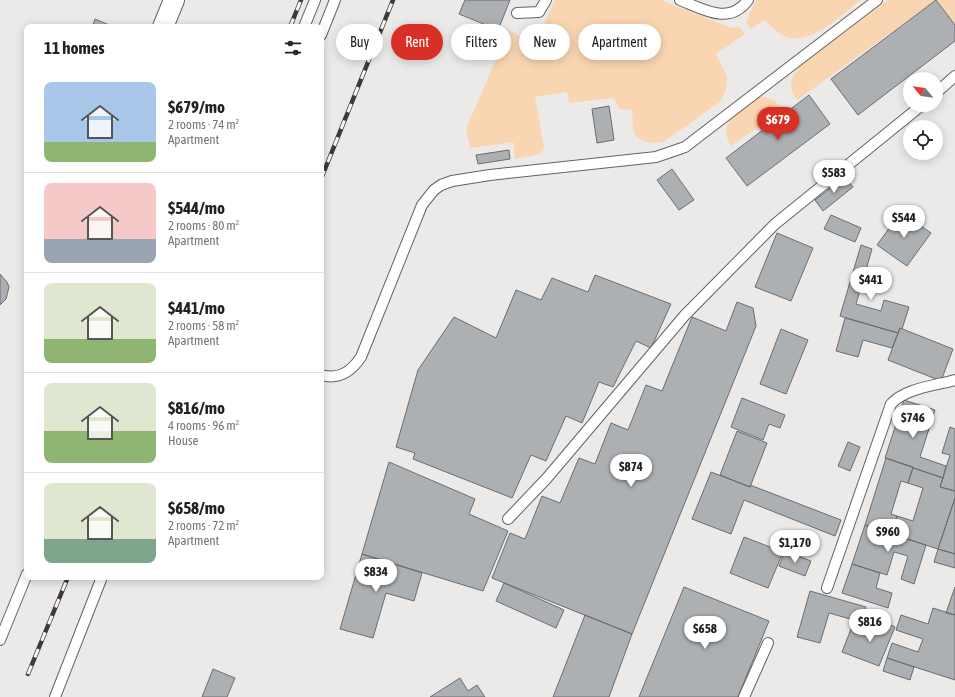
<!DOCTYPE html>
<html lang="en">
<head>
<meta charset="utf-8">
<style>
  :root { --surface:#fff; --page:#f6f6f6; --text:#222; --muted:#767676; --line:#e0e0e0; --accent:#d93025 }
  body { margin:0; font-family:"Asap Condensed",sans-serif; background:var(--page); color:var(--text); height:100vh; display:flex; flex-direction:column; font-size:15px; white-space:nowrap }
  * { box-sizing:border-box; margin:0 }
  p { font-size:13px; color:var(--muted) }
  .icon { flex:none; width:22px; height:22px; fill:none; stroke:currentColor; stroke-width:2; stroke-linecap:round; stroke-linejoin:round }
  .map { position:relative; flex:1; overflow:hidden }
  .side { position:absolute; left:24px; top:24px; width:300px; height:556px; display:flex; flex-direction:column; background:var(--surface); border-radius:8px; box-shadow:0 2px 10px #0003 }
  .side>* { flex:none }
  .top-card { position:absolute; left:336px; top:24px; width:380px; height:36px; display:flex; gap:8px }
  .needle { width:26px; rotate:299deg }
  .controls { position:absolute; left:903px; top:72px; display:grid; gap:8px }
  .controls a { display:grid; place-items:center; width:40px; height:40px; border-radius:50%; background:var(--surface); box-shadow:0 2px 10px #0003; font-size:20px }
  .price { position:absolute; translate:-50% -34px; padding:0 9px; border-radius:14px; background:#fff; color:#222; font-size:13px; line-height:26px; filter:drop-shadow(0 1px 2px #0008) }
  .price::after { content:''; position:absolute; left:50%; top:24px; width:12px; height:9px; margin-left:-6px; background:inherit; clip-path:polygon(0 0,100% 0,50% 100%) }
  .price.selected { background:var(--accent); color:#fff }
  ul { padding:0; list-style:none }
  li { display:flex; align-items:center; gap:12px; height:100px; padding:0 20px }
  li+li { border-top:1px solid var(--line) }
  li span { display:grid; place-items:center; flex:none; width:112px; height:80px; border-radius:8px; color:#555 }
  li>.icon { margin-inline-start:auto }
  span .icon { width:48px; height:48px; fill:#fffc; stroke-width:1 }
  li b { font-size:17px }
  h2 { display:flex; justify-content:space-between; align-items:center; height:48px; padding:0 20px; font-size:17px }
  .pill { padding:0 14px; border-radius:18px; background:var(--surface); box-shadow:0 2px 10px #0003; font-size:14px; line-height:36px }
  .pill.selected { background:var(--accent); color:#fff }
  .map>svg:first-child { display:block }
  .green { fill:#fad5b2 }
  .building { fill:#adb0b2; stroke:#6b6d70 }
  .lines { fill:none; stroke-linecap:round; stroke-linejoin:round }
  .service-casing { stroke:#656361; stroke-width:12 }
  .minor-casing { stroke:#656361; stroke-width:22 }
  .service { stroke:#fff; stroke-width:10 }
  .minor { stroke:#fff; stroke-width:20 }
  .rail-casing { stroke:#3c3a3a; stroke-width:4.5 }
  .rail { stroke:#faf7f5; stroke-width:3; stroke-dasharray:9; stroke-linecap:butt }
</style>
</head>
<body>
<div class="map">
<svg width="955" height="697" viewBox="0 0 955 697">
  <rect width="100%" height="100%" fill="#eceae8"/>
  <path class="green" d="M555,0H661L724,25L732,28L739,26L745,34L716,54L727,76L726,90L720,102L663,142C654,144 639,143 634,133C632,126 633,116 632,110L619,109L614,98L569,103L567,92L535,97L544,147L540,154L515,159L513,142L470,148L466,129L497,57L495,55L506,29L535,44Z
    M756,0H861C842,14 816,42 790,38C780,36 771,26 764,20L751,29L746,22Z
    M888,0H955V26L936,0L797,100C787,86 791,77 801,65Z
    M757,97C769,96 776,101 784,109L731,146C716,121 739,111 757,97Z"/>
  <path class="building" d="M465,0H510L498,30L459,14Z
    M936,0L955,25V41L858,115L831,79Z
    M95,19L114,27H92Z
    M809,95L830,124L747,186L726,158Z
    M609,106L614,140L597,143L592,109Z
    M509,150L510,159L478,164L476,155Z
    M672,169L694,200L679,210L657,180Z
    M845,177L853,187L823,211L815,200Z
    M901,212L931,233L907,266L877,245Z
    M831,215L861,228L855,242L824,229Z
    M777,233L813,248L791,301L755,287Z
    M861,245L872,249L856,304L881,311L884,300L909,307L902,329L900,328L898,333L840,316Z
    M0,274L7,282L9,287L6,299L0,305Z
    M595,275L671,304L651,348L636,341L613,387L599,382L582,423L566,416L546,461L531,455L512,498L413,459L415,453L396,447L418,370L454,317L496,338L516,290L541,300L552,278L588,292Z
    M737,302L753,308L756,326L632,634L492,578L510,533L525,539L542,496L560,503L579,458L595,464L611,423L628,430L646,385L662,391L692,317L726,331Z
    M845,318L898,333L892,348L863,340L858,357L836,351Z
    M900,328L953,349L941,381L888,360Z
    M781,329L808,340L786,394L760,384Z
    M742,398L785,415L780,428L769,424L763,440L731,427Z
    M904,400L935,410L920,457L946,466L943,478L885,458Z
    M950,427L955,429V491L940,487L950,455L942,453Z
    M737,431L767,443L750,487L720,475Z
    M848,442L860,447L850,471L838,466Z
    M886,458L913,467L908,483L901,481L891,514L897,516L891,534L865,525Z
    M389,462L475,499L469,514L508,531L483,591L362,554Z
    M913,468L943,478L940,487L955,491V498L938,549L891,534L897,516L913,521L923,488L908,483Z
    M711,472L750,487V485L841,520L835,536L744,500L731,534L692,519Z
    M955,498V554L938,549Z
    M865,525L926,545L914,584L901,579L908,556L894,552L887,575L852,564Z
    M744,537L783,552L768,588L730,573Z
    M938,549L955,554V568L934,562Z
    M785,551L811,561L805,576L779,566Z
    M362,554L422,573L414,601L386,593L373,638L340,629Z
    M852,564L880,573L876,588L892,593L888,608L842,593Z
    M504,583L564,610L556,628L496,601Z
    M684,587L769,621L738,697H639Z
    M955,587V615L946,613Z
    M810,591L866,607L861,622L829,613L820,643L797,637Z
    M933,608L955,615V680L887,658L892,643L918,652L923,639L896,630L901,615L928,624Z
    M585,615L632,634L609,697H553Z
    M877,619L895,627L879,666L842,652L851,629L870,636Z
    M887,658L914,667L910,680L883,671Z
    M213,669L235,678L227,697H202Z
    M460,678L468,691L477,685L485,697H430Z"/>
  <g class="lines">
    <g class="service-casing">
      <path id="service" d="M680,0C703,9 729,26 748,0
        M517,13L539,12L546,0
        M304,27L315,0
        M321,35L335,0
        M936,93L955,76
        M321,375C339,380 351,372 361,357L422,205L434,190L441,185L452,181L490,175L656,157L685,147L877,0
        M508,519L547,478L685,315L775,224L922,105
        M827,588L891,404C906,388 934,386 955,380
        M0,640L27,574
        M55,697L102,577
        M744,697L768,643"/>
    </g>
    <g class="minor-casing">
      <path id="minor" d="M163,27L174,0"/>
    </g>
    <use href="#service" class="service"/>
    <use href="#minor" class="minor"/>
    <g class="rail-casing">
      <path id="rail" d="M290,27L301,0
        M321,179L393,0
        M28,674L68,577"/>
    </g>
    <use href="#rail" class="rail"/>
  </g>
</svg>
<div class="controls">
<a><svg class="needle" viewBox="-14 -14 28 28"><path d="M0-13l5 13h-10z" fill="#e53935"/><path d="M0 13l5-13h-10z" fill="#767676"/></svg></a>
<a><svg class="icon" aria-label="locate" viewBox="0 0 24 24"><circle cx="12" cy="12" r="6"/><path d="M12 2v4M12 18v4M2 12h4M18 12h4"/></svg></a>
</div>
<b class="price selected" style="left:778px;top:141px">$679</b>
<b class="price" style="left:834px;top:194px">$583</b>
<b class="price" style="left:904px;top:239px">$544</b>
<b class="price" style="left:871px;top:301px">$441</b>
<b class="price" style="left:913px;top:439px">$746</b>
<b class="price" style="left:631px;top:488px">$874</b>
<b class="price" style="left:888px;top:553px">$960</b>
<b class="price" style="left:795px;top:564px">$1,170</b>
<b class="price" style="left:376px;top:593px">$834</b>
<b class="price" style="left:870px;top:643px">$816</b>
<b class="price" style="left:705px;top:650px">$658</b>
<div class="top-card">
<a class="pill">Buy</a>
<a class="pill selected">Rent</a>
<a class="pill">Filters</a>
<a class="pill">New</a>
<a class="pill">Apartment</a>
</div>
<section class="side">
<h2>11 homes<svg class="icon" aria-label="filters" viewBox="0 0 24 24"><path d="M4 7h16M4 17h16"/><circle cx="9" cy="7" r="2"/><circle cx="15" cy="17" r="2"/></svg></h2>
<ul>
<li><span style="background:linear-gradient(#a9c7e8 75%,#8fb573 0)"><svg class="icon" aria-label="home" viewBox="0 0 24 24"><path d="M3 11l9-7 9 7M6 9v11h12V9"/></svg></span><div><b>$679/mo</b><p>2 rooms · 74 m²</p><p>Apartment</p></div></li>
<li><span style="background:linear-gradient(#f6c9c9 70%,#9aa5b1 0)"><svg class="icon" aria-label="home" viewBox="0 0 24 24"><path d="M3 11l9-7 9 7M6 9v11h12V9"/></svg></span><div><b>$544/mo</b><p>2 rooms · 80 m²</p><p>Apartment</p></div></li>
<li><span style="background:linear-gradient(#dfe7d0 70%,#8fb573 0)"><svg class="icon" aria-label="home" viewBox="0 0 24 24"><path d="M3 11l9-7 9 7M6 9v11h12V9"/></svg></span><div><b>$441/mo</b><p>2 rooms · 58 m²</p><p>Apartment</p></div></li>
<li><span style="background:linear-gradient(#dfe7d0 60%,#8fb573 0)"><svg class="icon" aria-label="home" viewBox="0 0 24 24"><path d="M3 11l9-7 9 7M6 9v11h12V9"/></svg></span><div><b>$816/mo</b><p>4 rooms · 96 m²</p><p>House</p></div></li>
<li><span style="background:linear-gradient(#dfe7d0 70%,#7fa58c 0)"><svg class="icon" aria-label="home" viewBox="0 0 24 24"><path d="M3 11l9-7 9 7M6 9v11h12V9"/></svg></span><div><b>$658/mo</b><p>2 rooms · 72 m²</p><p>Apartment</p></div></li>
</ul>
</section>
</div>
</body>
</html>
